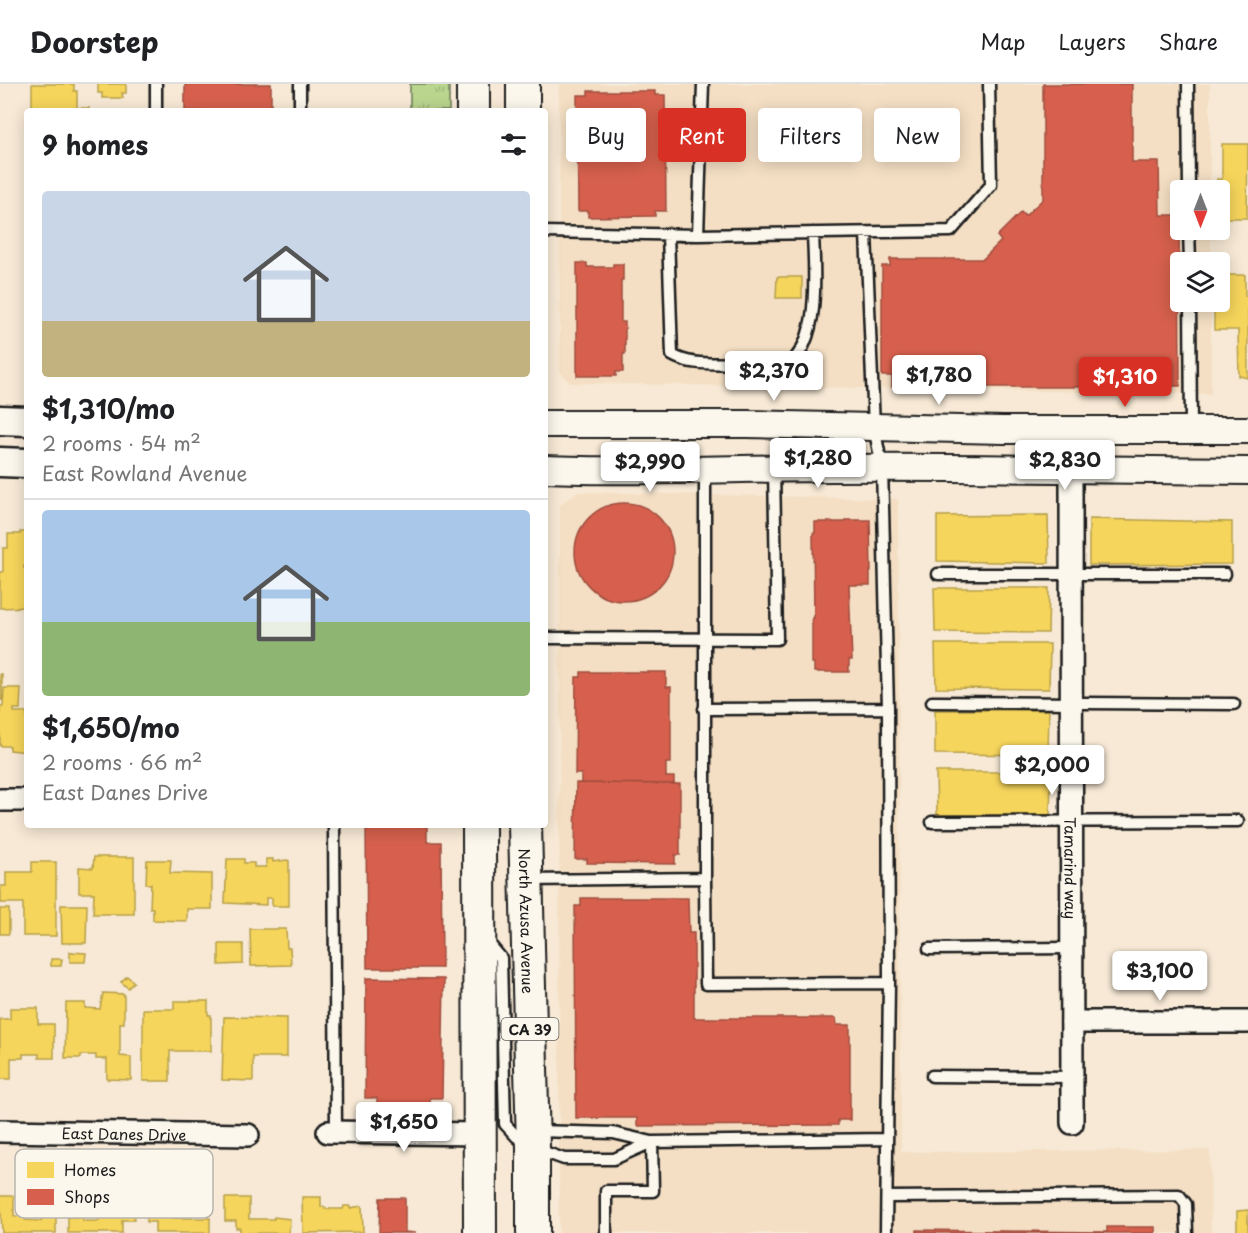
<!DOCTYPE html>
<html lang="en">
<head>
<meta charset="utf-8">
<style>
  :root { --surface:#fff; --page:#f6f6f6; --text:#202124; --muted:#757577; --line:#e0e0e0; --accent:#d93025 }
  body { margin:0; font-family:"Playpen Sans",sans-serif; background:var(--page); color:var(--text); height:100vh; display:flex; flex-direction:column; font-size:22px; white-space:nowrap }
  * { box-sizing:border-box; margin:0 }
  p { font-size:20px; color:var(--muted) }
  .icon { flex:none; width:33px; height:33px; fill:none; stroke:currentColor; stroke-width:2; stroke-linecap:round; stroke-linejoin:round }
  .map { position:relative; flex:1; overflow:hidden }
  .details { position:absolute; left:24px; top:24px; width:524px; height:720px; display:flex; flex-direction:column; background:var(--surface); border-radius:6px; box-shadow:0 3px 15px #0003 }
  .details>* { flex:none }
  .guide { position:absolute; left:566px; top:24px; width:570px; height:54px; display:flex; gap:12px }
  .needle { width:39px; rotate:180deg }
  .controls { position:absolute; left:1170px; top:96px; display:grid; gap:12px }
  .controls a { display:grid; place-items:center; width:60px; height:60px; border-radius:6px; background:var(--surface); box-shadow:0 3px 15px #0003; font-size:30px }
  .price { position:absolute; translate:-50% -51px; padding:0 14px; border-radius:6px; background:#fff; color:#222; font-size:20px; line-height:39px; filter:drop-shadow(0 2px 3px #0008) }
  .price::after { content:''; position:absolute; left:50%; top:36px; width:18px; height:14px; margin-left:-9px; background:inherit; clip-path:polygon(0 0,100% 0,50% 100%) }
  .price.on { background:var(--accent); color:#fff }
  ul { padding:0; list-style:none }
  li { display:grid; align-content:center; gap:12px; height:318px; padding:0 18px }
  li+li { border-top:2px solid var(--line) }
  li span { display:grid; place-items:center; height:186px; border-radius:6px; color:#555 }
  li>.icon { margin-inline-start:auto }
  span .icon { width:108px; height:108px; fill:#fffc; stroke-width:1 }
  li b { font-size:26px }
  h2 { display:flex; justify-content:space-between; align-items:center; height:72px; padding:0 18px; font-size:26px }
  .tag { padding:0 21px; border-radius:6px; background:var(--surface); box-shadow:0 3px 15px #0003; font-size:21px; line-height:54px }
  .tag.on { background:var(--accent); color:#fff }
  header { display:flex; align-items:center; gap:36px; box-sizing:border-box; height:84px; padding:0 30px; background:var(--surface); border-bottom:2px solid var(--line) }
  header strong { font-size:28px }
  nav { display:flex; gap:33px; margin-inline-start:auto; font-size:21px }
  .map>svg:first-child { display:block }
  .built { fill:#f4dfc4 }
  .grass { fill:url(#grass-tufts); stroke:#6a7855; stroke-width:1.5 }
  .homes { fill:#f6d55c; stroke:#b59e49; stroke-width:1.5 }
  .shops { fill:#d6604d; stroke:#9e4c3e; stroke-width:1.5 }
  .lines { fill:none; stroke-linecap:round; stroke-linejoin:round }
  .service-casing { stroke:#1c1c1c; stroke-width:15 }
  .minor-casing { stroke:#1c1c1c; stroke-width:26 }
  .tertiary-casing { stroke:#1c1c1c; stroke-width:30 }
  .secondary-casing { stroke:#1c1c1c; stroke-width:33 }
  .primary-casing { stroke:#1c1c1c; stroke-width:36 }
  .service { stroke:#fbf7ec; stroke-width:10 }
  .minor { stroke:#fbf7ec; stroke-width:21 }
  .tertiary { stroke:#fbf7ec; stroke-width:26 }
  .secondary { stroke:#fbf7ec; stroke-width:28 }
  .primary { stroke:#fbf7ec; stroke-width:32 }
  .labels { text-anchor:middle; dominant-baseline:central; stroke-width:6; stroke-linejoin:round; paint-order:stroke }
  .shield { fill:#fbf7ec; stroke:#5f5e5a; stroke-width:1.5 }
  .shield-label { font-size:14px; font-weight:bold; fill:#1c1c1c }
  .street-label { font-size:15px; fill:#1c1c1c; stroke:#fbf7ec }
  .key { fill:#fbf7ec; stroke:#b8b5ae; stroke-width:1.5 }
  .key-label { font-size:16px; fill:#1c1c1c }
</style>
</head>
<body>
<header>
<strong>Doorstep</strong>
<nav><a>Map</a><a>Layers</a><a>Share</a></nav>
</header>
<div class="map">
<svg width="1248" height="1149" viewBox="0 0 1248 1149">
  <defs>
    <pattern id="grass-tufts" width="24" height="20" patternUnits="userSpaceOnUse" patternTransform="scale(1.5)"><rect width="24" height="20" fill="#b9d58e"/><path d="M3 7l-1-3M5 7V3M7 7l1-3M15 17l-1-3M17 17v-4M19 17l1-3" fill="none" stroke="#9eb67a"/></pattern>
  </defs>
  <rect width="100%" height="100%" fill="#f7e9d5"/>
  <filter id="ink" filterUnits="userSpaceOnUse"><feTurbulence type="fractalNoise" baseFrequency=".0167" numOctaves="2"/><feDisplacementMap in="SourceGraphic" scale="12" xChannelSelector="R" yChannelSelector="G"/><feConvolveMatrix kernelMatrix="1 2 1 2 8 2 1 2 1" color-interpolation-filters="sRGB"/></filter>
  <g filter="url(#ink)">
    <path class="built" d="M559,0H1210V106H1180V146H1211V178H1180V218H1211V310L570,299L560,287Z
      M577,408L898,415L901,1068L1210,1066L1211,1149H559L560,421Z"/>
    <path class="grass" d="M410,0H449V27H410Z"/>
    <path class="homes" d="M32,0H74V7H77V24H89V27H32Z
      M98,0H126V9H122L123,14H102V9H98Z
      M1222,60H1248L1247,134H1220V106H1217V95H1222Z
      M1223,191H1245V212H1248V294L1239,292L1238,246H1214V220H1223Z
      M777,193H802V214H776Z
      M1048,431L1049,479L937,477V432Z
      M1089,435L1232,438V480L1089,481Z
      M20,448H27V482H24V484H27V523L0,524V488H3V464H8V450H20Z
      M934,504H1049L1048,549L935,548Z
      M935,560H1050L1049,605L936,604Z
      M0,590H2V616H0Z
      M4,604H21L20,625H14V628H27V668L10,666V662H0V622H3Z
      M935,626H1049L1048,671L935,670Z
      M936,688H1051L1050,733L937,731Z
      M94,773H134V830H93L94,809H79V783L93,784Z
      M227,775H244V779H254V783H266V775H273V778L287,776L289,777V822H272V814H266V821L225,819Z
      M147,776H171L170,789L212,790V825H187V837L153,836V824H150L151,800H146Z
      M32,778H56V852H23V819H1V802H6V788H32Z
      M61,821H87L86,859H62Z
      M0,825H9V850H0Z
      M250,845H286L287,864H290L291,881L251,882Z
      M219,860H243V880L219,881Z
      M70,868L86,869L85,878H70Z
      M51,875H62L61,882H51Z
      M127,892L134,898L128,904L121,898Z
      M103,909L124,910V939H120V972L131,973V996L107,995V975H96V971H81V974H65L66,919H85V924L100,925Z
      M174,917H208V931H211V967H170V997H143V925H174Z
      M10,924H38V940H54V974H39V970H23V974H11V995H0V935H10Z
      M224,933L287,934V973H253V997L222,996Z
      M0,1112H14V1132H25V1136L41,1137V1132H56V1149H2Z
      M110,1113H134V1136H122V1149H68V1133H83V1137H99V1133H110Z
      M146,1113H172V1134H210V1149H155V1138H147Z
      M302,1113H321V1123H325V1125H343L344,1122H350V1124L362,1122L363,1148L303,1149Z
      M225,1114H249V1135H274V1133L290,1135L289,1149H240V1144H236V1137H225Z
      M1248,1126V1149H1237V1127Z"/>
    <path class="shops" d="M185,0H271V27H185Z
      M1043,0H1132V78H1159L1160,131H1179L1180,302H1164V305H1084V303H892V292H882V182H890V175H983L1001,157L997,152L1021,128L1025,132L1043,115Z
      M588,7H655V11H665L666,127H655V132L588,133V127H578L577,11H588Z
      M577,179H587V183H613V180H623V196H621V238H625V270H623V288H616V292H577Z
      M575 468a49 49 0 1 1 98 0a49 49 0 1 1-98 0Z
      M845,436H870L871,487H870V501H849L852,576H849V588H814V579H812V534H814L813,449H815V438H845Z
      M581,588H666V603H671V679H666V693H674V700L581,699V690H575L576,593H581Z
      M576,699L680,700V771H675V780L587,779V775H575Z
      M366,742H427V758H441L442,884H367Z
      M581,814H688L689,849H694V934H836L837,941H850V1036H838V1041L637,1042V1034H576L575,822H581Z
      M366,894L444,895L442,1014H430V1025L377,1024V1014H365Z
      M380,1114H405V1148L415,1149H379Z
      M1107,1143H1155V1149H917V1146L1107,1148Z"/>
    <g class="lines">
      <g class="service-casing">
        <path id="service" d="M300,0V27
          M703,0L698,151L951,147L991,101L989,0
          M1188,0L1189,106
          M156,27V0
          M1189,146L1190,178
          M544,148L698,151
          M866,149L874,343L882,383L888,624L889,899L886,1149
          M668,150L672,271C692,283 717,278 740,280C753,282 766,290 780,285C823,268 814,186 813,149
          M1190,218L1191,346
          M938,490H1225
          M544,554L777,555L774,384
          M932,618L1234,620
          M704,625L888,624
          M932,738L1238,737
          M334,741L336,1049
          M705,794V387
          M527,796L705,794L706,900L889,899
          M486,856L501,874L505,1040L517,1053L533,1064L564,1075H614L652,1058
          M929,865L1072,864
          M932,992L1072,993
          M535,1047L613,1049L652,1058L887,1055
          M887,1113L1179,1111L1186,1120L1187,1149
          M606,1149V1107H653L652,1058"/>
      </g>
      <g class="minor-casing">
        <g id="minor">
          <path id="s1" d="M1071,385L1072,1039"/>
          <path d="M0,716H27"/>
          <path d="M1072,938H1248"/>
          <path id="s2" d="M0,1047L248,1051"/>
          <path d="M328,1048L480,1050"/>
        </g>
      </g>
      <g class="tertiary-casing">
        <path id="tertiary" d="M544,340H747L1003,346H1248
          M544,385C642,389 738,384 835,384C973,383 1110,386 1248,387"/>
      </g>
      <g class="secondary-casing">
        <path id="secondary" d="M0,336L27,337
          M0,378L27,379"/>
      </g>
      <g class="primary-casing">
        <g id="primary">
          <path d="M473,0V27"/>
          <path d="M523,0V27"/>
          <path d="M479,741L480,1149"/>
          <path id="s3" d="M525,741L533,1064V1149"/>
        </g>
      </g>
      <use href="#service" class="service"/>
      <use href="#minor" class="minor"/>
      <use href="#tertiary" class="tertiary"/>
      <use href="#secondary" class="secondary"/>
      <use href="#primary" class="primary"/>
    </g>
  </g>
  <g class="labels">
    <rect class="shield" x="501.5" y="934" width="57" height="22" rx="4.5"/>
    <g class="shield-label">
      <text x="530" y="945">CA 39</text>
    </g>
    <g class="street-label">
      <text stroke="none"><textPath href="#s1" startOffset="399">Tamarind way</textPath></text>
      <text stroke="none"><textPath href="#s3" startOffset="96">North Azusa Avenue</textPath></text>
      <text stroke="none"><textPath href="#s2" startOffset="124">East Danes Drive</textPath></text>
    </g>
  </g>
  <rect x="15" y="1065" width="198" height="69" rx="9" class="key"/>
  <rect x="27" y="1078" width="27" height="16" fill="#f6d55c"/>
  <rect x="27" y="1105" width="27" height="16" fill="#d6604d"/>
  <g class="key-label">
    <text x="64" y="1092">Homes</text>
    <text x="64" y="1119">Shops</text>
  </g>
</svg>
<div class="controls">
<a><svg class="needle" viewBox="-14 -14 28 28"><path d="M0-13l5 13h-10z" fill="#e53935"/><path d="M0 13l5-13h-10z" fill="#757577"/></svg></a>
<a><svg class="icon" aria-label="layers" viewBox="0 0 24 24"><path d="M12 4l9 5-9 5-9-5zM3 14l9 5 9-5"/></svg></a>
</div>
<b class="price" style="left:774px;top:318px">$2,370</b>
<b class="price" style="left:939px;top:322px">$1,780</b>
<b class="price on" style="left:1125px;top:324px">$1,310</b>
<b class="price" style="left:818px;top:405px">$1,280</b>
<b class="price" style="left:1065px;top:407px">$2,830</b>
<b class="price" style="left:650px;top:409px">$2,990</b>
<b class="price" style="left:1052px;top:712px">$2,000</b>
<b class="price" style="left:1160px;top:918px">$3,100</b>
<b class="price" style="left:404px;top:1069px">$1,650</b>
<div class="guide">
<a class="tag">Buy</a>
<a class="tag on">Rent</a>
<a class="tag">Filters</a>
<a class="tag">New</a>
</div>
<section class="details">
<h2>9 homes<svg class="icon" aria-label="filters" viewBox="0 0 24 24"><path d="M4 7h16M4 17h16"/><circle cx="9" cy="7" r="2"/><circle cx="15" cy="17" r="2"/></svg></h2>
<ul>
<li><span style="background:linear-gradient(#c9d6e8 70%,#c2b280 0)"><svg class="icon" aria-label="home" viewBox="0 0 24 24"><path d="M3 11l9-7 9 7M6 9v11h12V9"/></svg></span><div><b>$1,310/mo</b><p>2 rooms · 54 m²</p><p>East Rowland Avenue</p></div></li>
<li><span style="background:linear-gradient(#a9c7e8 60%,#8fb573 0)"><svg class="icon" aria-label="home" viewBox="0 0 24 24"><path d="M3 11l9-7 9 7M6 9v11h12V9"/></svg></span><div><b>$1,650/mo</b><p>2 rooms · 66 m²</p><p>East Danes Drive</p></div></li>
</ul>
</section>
</div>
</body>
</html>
